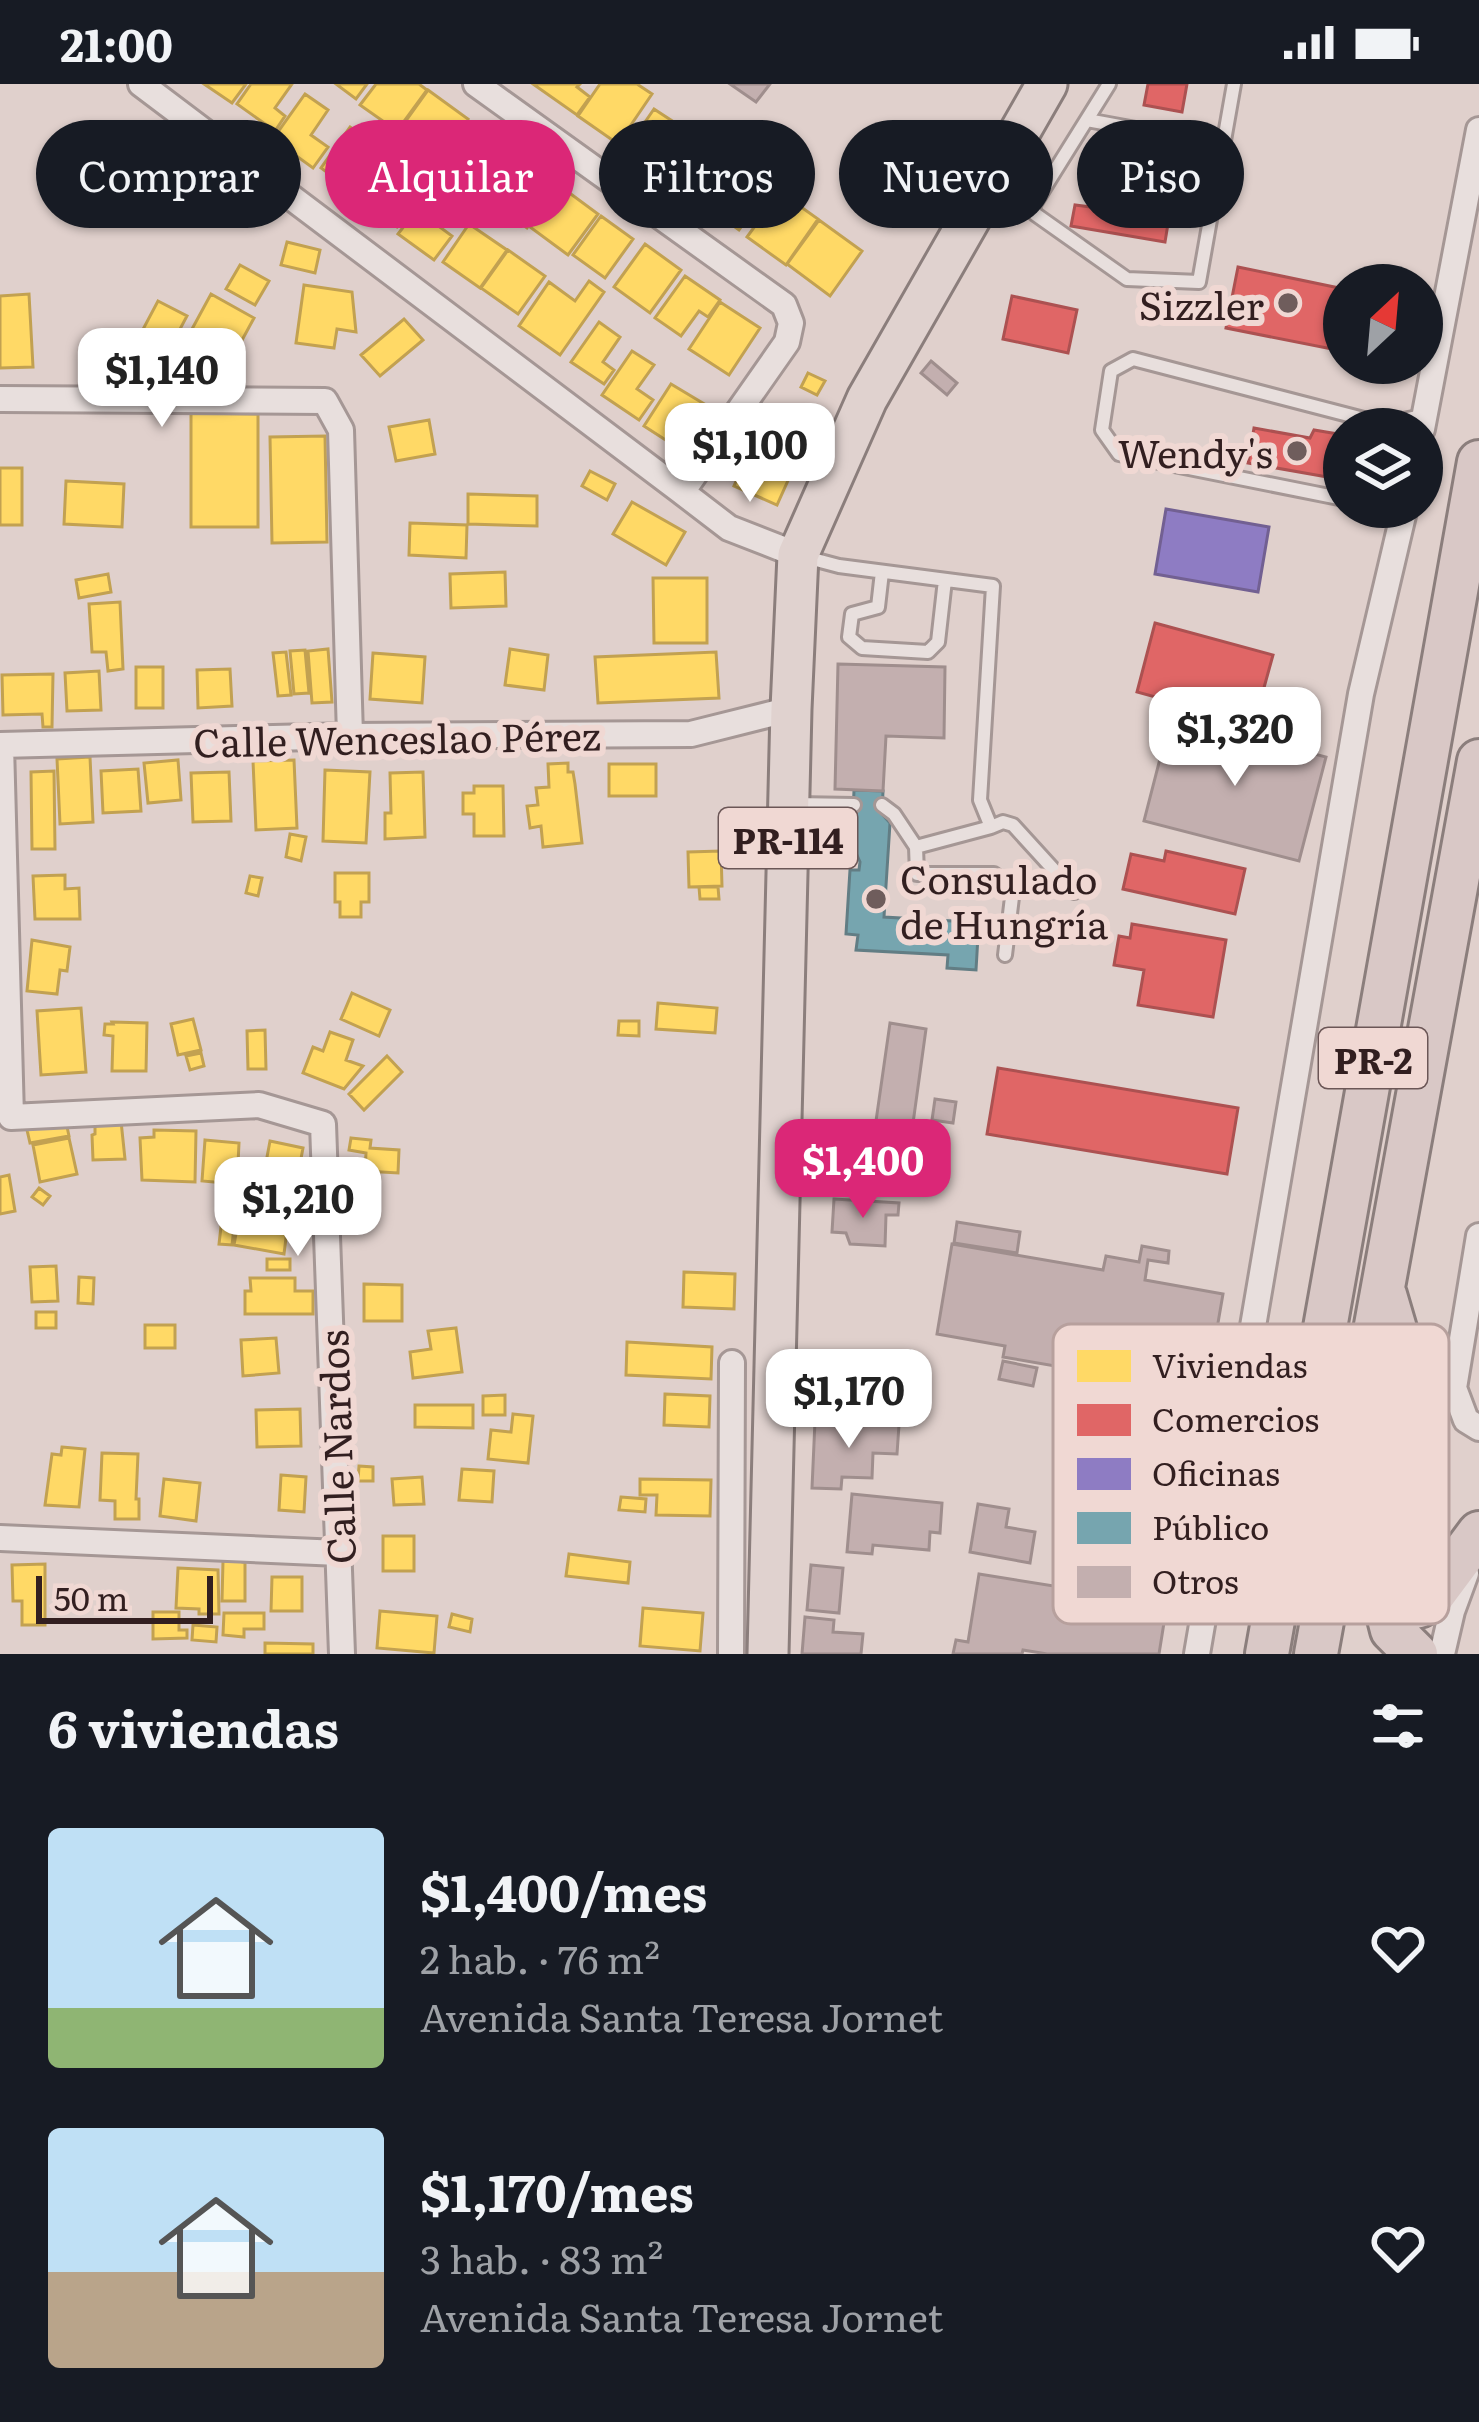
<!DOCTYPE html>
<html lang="es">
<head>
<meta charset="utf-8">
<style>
  :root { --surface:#171b24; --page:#242831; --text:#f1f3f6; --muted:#9ea1a6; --accent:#db2777 }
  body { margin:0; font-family:Literata,serif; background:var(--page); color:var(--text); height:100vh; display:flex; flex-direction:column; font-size:45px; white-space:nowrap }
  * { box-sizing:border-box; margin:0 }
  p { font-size:39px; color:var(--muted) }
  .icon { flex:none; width:66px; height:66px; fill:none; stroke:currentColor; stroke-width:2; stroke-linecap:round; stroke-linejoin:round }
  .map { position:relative; height:1570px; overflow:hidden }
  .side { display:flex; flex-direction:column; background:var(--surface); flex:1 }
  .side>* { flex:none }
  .banner { position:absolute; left:36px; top:36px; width:1407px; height:108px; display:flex; gap:24px }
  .needle { width:78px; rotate:26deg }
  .controls { position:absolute; left:1323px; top:180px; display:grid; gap:24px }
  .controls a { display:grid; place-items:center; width:120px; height:120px; border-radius:50%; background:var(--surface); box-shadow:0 3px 9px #0004; font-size:60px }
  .scale { position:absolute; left:36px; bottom:30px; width:177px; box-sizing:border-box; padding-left:12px; border:6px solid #321f20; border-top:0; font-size:33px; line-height:42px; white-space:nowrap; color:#321f20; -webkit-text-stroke:9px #f0d8d3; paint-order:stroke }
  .price { position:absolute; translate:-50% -102px; padding:0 27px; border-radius:24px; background:#fff; color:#222; font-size:39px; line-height:78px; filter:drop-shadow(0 3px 6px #0008) }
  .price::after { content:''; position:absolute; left:50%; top:72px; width:36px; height:27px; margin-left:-18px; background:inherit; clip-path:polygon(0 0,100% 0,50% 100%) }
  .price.selected { background:var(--accent); color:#fff }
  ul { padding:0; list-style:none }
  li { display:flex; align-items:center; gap:36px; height:300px; padding:0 48px }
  li span { display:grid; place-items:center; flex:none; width:336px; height:240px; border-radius:12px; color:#555 }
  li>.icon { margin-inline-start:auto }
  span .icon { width:144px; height:144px; fill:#fffc; stroke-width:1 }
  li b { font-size:51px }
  h2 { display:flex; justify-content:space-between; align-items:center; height:144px; padding:0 48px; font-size:51px }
  .tag { padding:0 42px; border-radius:54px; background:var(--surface); box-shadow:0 3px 9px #0004; font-size:42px; line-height:108px }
  .tag.selected { background:var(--accent); color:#fff }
  .status { display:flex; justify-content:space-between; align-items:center; height:84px; padding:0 60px; background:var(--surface); direction:ltr }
  .status svg { height:33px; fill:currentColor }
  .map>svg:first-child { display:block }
  .homes { fill:#ffd966; stroke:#c2a151; stroke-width:3 }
  .shops { fill:#e06666; stroke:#ac5151; stroke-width:3 }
  .offices { fill:#8e7cc3; stroke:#726092; stroke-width:3 }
  .public { fill:#76a5af; stroke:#627d84; stroke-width:3 }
  .building { fill:#c3afaf; stroke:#9f8e8d; stroke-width:3 }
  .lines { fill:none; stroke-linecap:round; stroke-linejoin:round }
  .service-casing { stroke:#a59795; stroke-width:18 }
  .minor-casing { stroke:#a59795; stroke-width:30 }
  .primary-casing { stroke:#8b7e7c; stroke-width:45 }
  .trunk-casing { stroke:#8b7e7c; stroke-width:48 }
  .service { stroke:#e8dfdd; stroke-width:12 }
  .minor { stroke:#e8dfdd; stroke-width:24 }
  .primary { stroke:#e0d2cf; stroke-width:39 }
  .trunk { stroke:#d9c8c6; stroke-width:42 }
  .poi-dot { fill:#6f5d5c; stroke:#f0d8d3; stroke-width:4.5 }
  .labels { text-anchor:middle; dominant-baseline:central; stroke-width:12; stroke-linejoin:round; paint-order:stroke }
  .shield { fill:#f0d8d3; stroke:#6b5656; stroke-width:3 }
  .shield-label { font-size:36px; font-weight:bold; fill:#321f20 }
  .poi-label { font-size:39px; fill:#321f20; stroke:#f0d8d3; text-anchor:end }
  .street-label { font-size:39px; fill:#321f20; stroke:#f0d8d3 }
  .key { fill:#f0d8d3; stroke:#b7a09d; stroke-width:3 }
  .key-label { font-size:33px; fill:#321f20 }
</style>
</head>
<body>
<div class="status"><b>21:00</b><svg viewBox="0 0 49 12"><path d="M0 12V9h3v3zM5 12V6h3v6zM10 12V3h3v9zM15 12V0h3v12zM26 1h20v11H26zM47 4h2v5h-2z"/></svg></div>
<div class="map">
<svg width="1479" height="1570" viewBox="0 0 1479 1570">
  <rect width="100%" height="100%" fill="#e0d0cc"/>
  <path class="homes" d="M204,0H246L232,19Z
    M251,0H292L275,24L285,32L275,47L237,20Z
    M336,0H367L356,15Z
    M376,0H419L427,6L397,47L360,21Z
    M533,0H580L577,3L590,13L577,31Z
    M600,0H637L652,10L618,60L578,32Z
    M428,6L468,35L437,78L397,49Z
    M305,10L328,26L311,51L328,63L313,84L273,55Z
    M654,25L686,46L657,89L625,67Z
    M479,41L511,65L476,112L444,88Z
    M350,43L384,68L354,108L321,84Z
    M693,52L729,79L699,120L662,94Z
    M512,66L559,100L527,144L480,109Z
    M389,75L410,89L396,110L413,121L397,143L360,116Z
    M736,84L768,106L739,146L707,123Z
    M560,102L598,130L568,171L530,143Z
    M430,108L450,123L437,141L452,152L434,176L398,150Z
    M780,108L818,135L786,181L747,153Z
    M601,132L633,155L605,194L573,171Z
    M819,136L862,167L830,212L787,180Z
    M469,140L507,166L480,204L443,178Z
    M287,158L320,166L315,189L281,181Z
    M645,160L681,186L650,229L614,203Z
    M508,166L545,192L518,230L481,204Z
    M240,181L269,197L255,221L226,205Z
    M685,192L720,216L708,233L699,227L681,252L655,234Z
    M589,197L604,208L560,271L519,242L549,198L575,217Z
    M304,201L352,208L356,248L337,245L334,264L296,259Z
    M29,210L33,283L0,284V212Z
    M211,210L254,234L228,282L185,258Z
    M158,217L187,232L161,281L132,266Z
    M720,218L760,244L729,291L689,265Z
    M404,235L423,256L380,292L361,271Z
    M599,238L620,253L603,278L614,286L604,300L571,278Z
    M632,267L654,281L637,305L653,316L639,336L602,311Z
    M808,289L825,297L817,311L801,303Z
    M671,300L706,321L678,364L644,342Z
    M191,329L258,330V443H191Z
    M429,336L435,370L396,377L389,343Z
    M325,352L327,458L272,459L270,353Z
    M751,364L794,383L777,421L734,402Z
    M0,384H22V441H0Z
    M590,387L615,400L607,416L582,402Z
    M66,397L124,400L122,443L64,440Z
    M468,410L537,412V442L468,440Z
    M632,418L685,448L666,481L613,450Z
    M410,439L467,441L466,474L409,471Z
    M505,488L506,522L451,524L450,490Z
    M108,490L111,508L79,514L76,496Z
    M653,494H707V559H654Z
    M120,518L123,585L108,587L106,568H92L89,520Z
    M328,565L332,618L312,619L308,567Z
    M510,565L548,571L544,606L505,601Z
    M305,566L309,609L294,610L290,567Z
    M286,568L291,611L278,612L273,569Z
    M716,568L719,614L598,619L595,573Z
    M373,569L425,573L422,619L370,615Z
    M136,583H163V624H136Z
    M230,585L232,622L198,624L197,586Z
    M99,587L101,626L67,627L65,589Z
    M53,590L52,643H43L42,630L3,631L2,591Z
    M90,673L93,738L60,740L57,675Z
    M178,676L181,716L148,719L144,679Z
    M294,676L297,744L256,746L253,677Z
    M568,679V688H573L575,700L582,759L543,763L541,742L530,744L527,722L538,721L536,704L549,703L548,680Z
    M609,680H656V712H609Z
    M138,685L141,727L103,729L101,687Z
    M325,686L370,688L366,759L323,757Z
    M54,687L55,765H32L31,688Z
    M229,688L231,737L193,738L191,689Z
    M423,688L425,753L385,755V729H391L390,689Z
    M474,702H503L504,752H474V730H463V709H474Z
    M290,750L306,753L301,777L286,773Z
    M721,767L722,802L689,803L688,768Z
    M335,789H369V818H361V833H340V818H335Z
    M65,791V805L79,804L80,835H35L33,792Z
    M250,792L262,794L258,812L246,809Z
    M699,803H718L719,815H700Z
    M32,856L70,863L67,887L60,886L57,910L27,907Z
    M352,909L390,926L379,952L341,935Z
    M658,919L717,924L715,949L656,945Z
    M81,924L86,988L41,991L37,927Z
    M193,935L201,966L178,971L171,940Z
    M619,937H639V952L618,951Z
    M112,938L147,939L146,987H112L113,952L104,951L105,940H113Z
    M265,946L266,985H248L247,947Z
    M330,948L353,956L346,976L363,982L344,1005L303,989L313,963L323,967Z
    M201,969L204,982L190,986L186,972Z
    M387,972L402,988L364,1026L349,1010Z
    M95,1037H121L125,1075L93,1076L92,1051L95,1050Z
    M66,1038L69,1052L30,1059L27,1046Z
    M154,1046L196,1047L195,1098L142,1096L140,1054L154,1053Z
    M69,1054L77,1090L40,1098L33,1061Z
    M351,1054L371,1056L370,1064L399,1066L398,1089L365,1087L366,1069L349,1066Z
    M205,1056L239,1059L237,1100L202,1097Z
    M270,1057L303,1064L297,1096L264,1089Z
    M9,1091L15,1127L0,1130V1093Z
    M39,1104L50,1112L43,1121L32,1113Z
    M276,1119L290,1122L284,1170L234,1161L241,1121L274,1127Z
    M222,1134L235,1135L232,1161L219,1160Z
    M267,1175H290V1186H267Z
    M56,1182L58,1217L32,1218L30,1183Z
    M684,1188L735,1190L734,1225L683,1223Z
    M79,1193L94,1194L93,1220L78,1219Z
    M250,1194H295V1207H313V1230H245V1207H251Z
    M364,1200L402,1201V1237H364Z
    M36,1228H56V1244H36Z
    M145,1241H175V1264H145Z
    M456,1244L462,1288L413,1294L410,1268L431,1265L428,1247Z
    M276,1254L279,1289L243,1292L241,1256Z
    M627,1258L712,1263L711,1295L626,1291Z
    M665,1310L710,1312L709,1343L664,1341Z
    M505,1311V1331H483V1312Z
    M415,1321H473V1344L415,1343Z
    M300,1325L301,1362L257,1363L256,1326Z
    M513,1330L533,1332L528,1379L488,1375L491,1346L511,1348Z
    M62,1363L85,1365L79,1423L45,1421L52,1370L61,1371Z
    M102,1369L138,1370L136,1415H139V1435H115V1417L100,1416Z
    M359,1382L373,1383V1397H358Z
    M462,1385L494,1387L492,1418L459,1416Z
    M281,1391L306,1393L304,1428L279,1426Z
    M422,1393L424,1420L394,1421L392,1395Z
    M164,1395L200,1399L196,1437L160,1432Z
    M640,1395L711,1396L710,1432L656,1431L657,1411H640Z
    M621,1413L646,1415L645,1428L619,1426Z
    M383,1452H414V1487H383Z
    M230,1470L243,1471V1478H245V1517H222L223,1477H230Z
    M569,1470L630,1478L628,1499L566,1492Z
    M45,1480V1541H22V1517H13L12,1481Z
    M178,1484L218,1486L219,1530H199V1525L176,1524Z
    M272,1493H302V1527H271Z
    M643,1524L703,1529L700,1567L640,1562Z
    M380,1527L437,1532L434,1569L377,1564Z
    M153,1528H179V1546H187V1554L153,1555Z
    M224,1529H264V1545H244V1553L223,1551Z
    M452,1530L472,1535L470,1548L449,1543Z
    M193,1541L217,1543L216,1558L192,1556Z
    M265,1559L313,1560V1570H265Z"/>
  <path class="shops" d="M1148,0H1187L1182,28L1144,21Z
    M1101,60L1179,73L1165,158L1071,142L1075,121L1091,123Z
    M1238,183L1344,205V232L1337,266L1226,244Z
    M1012,212L1077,226L1068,269L1003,255Z
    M1254,344L1310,354L1314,346L1344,351V396L1248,379Z
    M1155,539L1273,571L1254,640L1137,608Z
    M1166,767L1245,785L1235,830L1123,805L1131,770L1164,777Z
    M1132,840L1226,856L1213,933L1138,921L1144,886L1114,881L1119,852L1130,854Z
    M998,984L1238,1024L1227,1090L987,1050Z"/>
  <path class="offices" d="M1166,425L1269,443L1258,508L1155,490Z"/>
  <path class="public" d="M854,706L883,707L882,730L890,739L884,833L969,838L968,851L978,852L976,886L947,884L948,871L856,866L858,851L846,850L850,786H859L860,778L852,760Z"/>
  <path class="building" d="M730,0H770L756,18Z
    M931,277L957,299L947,311L921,289Z
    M838,580L945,583L944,654L886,652L883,707L835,705Z
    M1171,632L1326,673L1299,777L1144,737Z
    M890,939L926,945L910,1061L882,1057L884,1045L875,1044Z
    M935,1015L956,1018L953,1039L932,1036Z
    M834,1115L899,1119L898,1131H886L885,1162L850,1160L846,1149L832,1148Z
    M957,1138L1020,1148L1017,1169L954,1159Z
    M952,1160L1103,1186L1106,1172L1139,1178L1142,1162L1169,1167L1168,1179L1148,1176L1145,1196L1223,1210L1206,1308L1003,1273L1005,1262L937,1250Z
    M910,1267L917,1279L879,1301L872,1289Z
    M1003,1277L1037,1284L1033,1302L999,1295Z
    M815,1337L899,1341L897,1370L873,1369L872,1394L842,1393L841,1405L812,1404Z
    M852,1410L942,1419L940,1449L930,1448L929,1466L873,1461L872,1470L847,1468Z
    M978,1420L1009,1425L1006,1443L1035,1448L1030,1479L970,1468Z
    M811,1481L843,1484L839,1529L807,1526Z
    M979,1490L1167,1520L1159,1570H1047L1023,1566L1022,1570H953L956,1556L968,1558Z
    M805,1533L834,1536L833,1548L863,1550L861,1570H802Z"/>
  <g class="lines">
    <g class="service-casing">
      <path id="service" d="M1109,0L1033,122L1035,130L1127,195L1199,198L1234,0
        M1087,36L1223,61
        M1344,415L1119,370L1102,346L1111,287L1133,275L1383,340L1423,332
        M805,473L839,482L993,502L980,716L991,743L1003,738L1013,741L1074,808
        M882,488L878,523L852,530L849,553L862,564L928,568L938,558L945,496
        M795,720L854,721
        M882,721L894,730L916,763
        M991,743L916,763L917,790H994L1013,805L1005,871"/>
    </g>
    <g class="minor-casing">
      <path id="minor" d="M141,0L682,408L787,258L791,239L784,221L476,0
        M0,315L325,317L341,346L350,652
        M1422,345L1479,46
        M682,408L729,444L798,471
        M0,661L350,652L691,650L791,625
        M1,661L11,1033
        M11,1033L259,1021L323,1040L342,1570
        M1479,1152L1454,1304L1466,1336L1479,1344
        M0,1454L339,1469
        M731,1570L732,1279
        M1197,1570L1361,610L1405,423
        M1442,1570L1452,1527L1466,1489"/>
    </g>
    <g class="primary-casing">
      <path id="primary" d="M768,1570L791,625L798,471L867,315L1047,0"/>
    </g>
    <g class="trunk-casing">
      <path id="trunk" d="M1385,1211L1407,1286L1383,1445L1381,1503L1392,1546L1416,1570
        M1381,1503L1408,1524L1419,1522L1430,1515L1479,1449
        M1267,1570L1479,378
        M1316,1570L1479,677"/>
    </g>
    <use href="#service" class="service"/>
    <use href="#minor" class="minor"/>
    <use href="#primary" class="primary"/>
    <use href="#trunk" class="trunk"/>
  </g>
  <g class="poi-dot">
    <circle cx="1288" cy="219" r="12"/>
    <circle cx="1297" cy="367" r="12"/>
    <circle cx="876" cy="815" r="12"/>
  </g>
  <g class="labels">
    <g class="shield">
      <rect x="719" y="724" width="138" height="60" rx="9"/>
      <rect x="1319" y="944" width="108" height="60" rx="9"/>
    </g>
    <g class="shield-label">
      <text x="788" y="754">PR-114</text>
      <text x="1373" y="974">PR-2</text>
    </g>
    <g class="poi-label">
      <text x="1264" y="219">Sizzler</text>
      <text x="1273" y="367">Wendy's</text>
      <text x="900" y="793" text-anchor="start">Consulado<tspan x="900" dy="45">de Hungría</tspan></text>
    </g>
    <g class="street-label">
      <text transform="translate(397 653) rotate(-1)">Calle Wenceslao Pérez</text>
      <text transform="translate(335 1363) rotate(-92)">Calle Nardos</text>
    </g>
  </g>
  <rect x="1053" y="1240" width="396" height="300" rx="18" class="key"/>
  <rect x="1077" y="1266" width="54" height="32" fill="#ffd966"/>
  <rect x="1077" y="1320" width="54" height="32" fill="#e06666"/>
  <rect x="1077" y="1374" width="54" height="32" fill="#8e7cc3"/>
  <rect x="1077" y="1428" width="54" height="32" fill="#76a5af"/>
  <rect x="1077" y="1482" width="54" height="32" fill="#c3afaf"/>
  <g class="key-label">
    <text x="1152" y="1294">Viviendas</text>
    <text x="1152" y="1348">Comercios</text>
    <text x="1152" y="1402">Oficinas</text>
    <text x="1152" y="1456">Público</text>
    <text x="1152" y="1510">Otros</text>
  </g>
</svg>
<div class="controls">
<a><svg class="needle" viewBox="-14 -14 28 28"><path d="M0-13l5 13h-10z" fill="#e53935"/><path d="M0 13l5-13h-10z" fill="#9ea1a6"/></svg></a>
<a><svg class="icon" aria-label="layers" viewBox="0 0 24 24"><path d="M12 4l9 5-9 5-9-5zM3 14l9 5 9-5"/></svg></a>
</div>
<div class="scale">50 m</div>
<b class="price" style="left:162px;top:346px">$1,140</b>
<b class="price" style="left:750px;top:421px">$1,100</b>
<b class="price" style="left:1235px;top:705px">$1,320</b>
<b class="price selected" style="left:863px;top:1137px">$1,400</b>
<b class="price" style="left:298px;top:1175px">$1,210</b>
<b class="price" style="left:849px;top:1367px">$1,170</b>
<div class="banner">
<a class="tag">Comprar</a>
<a class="tag selected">Alquilar</a>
<a class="tag">Filtros</a>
<a class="tag">Nuevo</a>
<a class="tag">Piso</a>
</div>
</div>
<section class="side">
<h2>6 viviendas<svg class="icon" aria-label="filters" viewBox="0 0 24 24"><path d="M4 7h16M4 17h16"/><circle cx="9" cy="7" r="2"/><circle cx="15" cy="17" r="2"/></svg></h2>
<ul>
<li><span style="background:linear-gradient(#bfe0f5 75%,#8fb573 0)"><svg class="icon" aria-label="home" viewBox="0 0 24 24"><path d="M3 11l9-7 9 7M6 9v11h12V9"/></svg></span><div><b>$1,400/mes</b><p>2 hab. · 76 m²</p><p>Avenida Santa Teresa Jornet</p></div><svg class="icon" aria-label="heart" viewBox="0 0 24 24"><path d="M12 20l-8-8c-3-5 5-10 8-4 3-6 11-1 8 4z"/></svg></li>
<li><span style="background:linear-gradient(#bfe0f5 60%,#b9a48a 0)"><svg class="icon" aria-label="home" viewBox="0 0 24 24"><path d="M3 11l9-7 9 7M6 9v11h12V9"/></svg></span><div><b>$1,170/mes</b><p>3 hab. · 83 m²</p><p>Avenida Santa Teresa Jornet</p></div><svg class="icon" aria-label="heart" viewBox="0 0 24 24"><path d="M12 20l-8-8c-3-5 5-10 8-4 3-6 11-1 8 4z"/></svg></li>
</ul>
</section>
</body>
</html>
